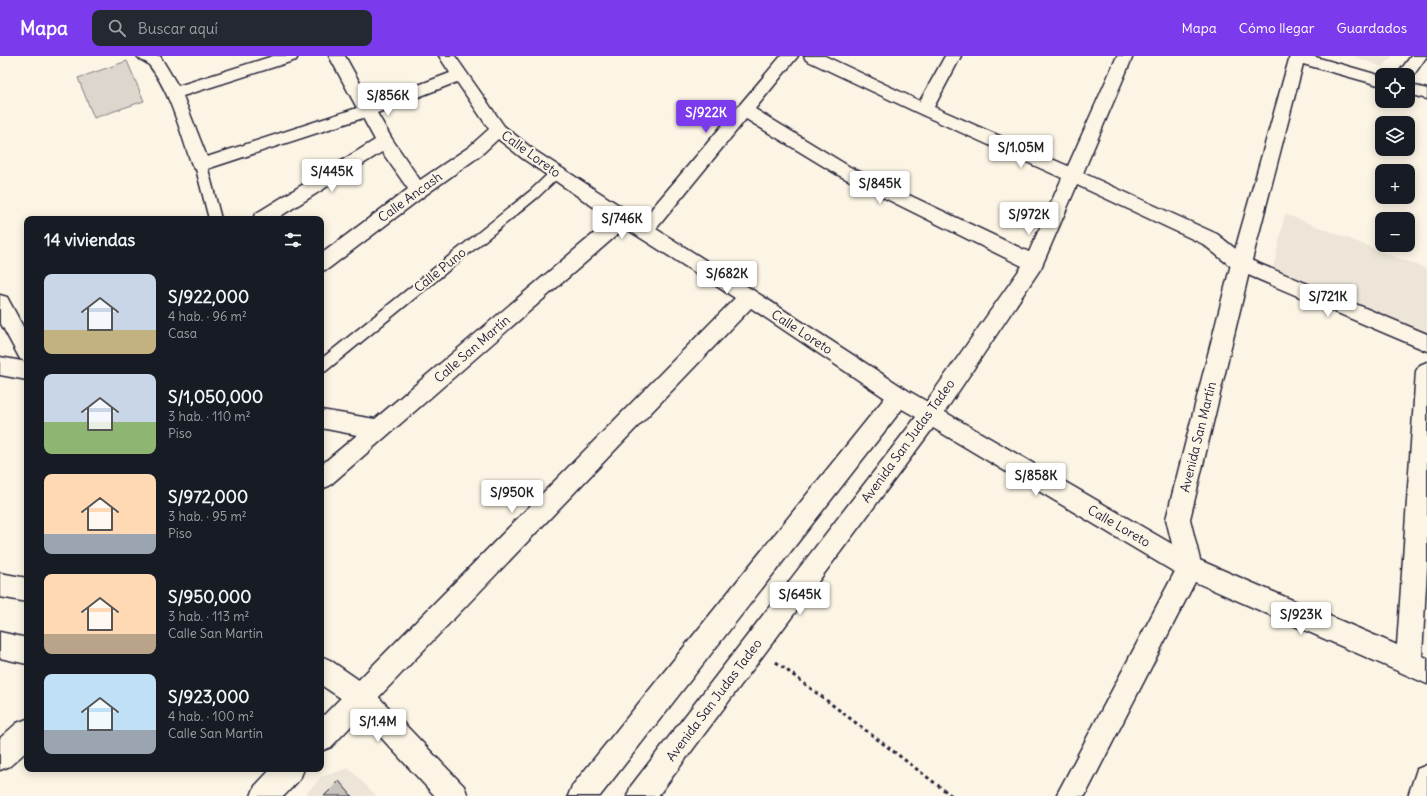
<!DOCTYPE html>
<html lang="es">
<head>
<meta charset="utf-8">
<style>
  :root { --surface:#171b24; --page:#242831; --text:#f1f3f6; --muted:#9ea1a6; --accent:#7c3aed }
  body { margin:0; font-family:Delius,sans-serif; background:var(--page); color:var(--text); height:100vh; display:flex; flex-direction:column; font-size:15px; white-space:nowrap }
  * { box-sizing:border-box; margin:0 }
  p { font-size:13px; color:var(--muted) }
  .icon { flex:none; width:22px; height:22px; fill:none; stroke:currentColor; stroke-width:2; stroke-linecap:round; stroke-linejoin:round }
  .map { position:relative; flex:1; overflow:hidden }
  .details { position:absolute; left:24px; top:160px; width:300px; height:556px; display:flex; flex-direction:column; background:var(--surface); border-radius:8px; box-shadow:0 2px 10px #0003 }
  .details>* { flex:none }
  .controls { position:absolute; left:1375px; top:12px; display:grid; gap:8px }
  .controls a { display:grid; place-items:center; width:40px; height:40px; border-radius:8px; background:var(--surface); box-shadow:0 2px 10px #0003; font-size:20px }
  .price { position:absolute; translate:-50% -34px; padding:0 9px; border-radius:4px; background:#fff; color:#222; font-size:13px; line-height:26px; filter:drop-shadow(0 1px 2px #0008) }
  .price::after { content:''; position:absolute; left:50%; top:24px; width:12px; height:9px; margin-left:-6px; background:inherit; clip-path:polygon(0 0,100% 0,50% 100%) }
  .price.selected { background:var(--accent); color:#fff }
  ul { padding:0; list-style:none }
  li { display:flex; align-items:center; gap:12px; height:100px; padding:0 20px }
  li span { display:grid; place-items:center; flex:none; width:112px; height:80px; border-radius:8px; color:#555 }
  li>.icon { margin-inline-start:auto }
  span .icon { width:48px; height:48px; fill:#fffc; stroke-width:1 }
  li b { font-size:17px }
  h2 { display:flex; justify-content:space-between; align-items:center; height:48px; padding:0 20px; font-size:17px }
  header { display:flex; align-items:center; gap:24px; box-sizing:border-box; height:56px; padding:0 20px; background:var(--accent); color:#fff }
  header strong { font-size:19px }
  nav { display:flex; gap:22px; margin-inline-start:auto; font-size:14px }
  .search { width:280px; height:36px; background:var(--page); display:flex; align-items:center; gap:10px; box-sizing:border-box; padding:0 14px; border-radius:8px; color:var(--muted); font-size:15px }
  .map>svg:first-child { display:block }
  .built { fill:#ece5d8 }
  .green { fill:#dcd6cc; stroke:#7f7c84 }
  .building { fill:#c6c1bb; stroke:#22223b }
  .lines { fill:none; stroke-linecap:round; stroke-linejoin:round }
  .lane-casing { stroke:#22223b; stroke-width:3 }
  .street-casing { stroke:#22223b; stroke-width:3 }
  .secondary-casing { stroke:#22223b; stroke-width:3 }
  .path { stroke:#22223b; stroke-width:3; stroke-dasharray:3.5 3.5; stroke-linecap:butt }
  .lane { fill:#fcf5e5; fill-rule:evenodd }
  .street { fill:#fcf5e5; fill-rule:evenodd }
  .secondary { fill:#fcf5e5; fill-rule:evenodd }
  .labels { text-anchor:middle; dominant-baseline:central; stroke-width:4; stroke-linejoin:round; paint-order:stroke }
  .street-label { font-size:13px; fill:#22223b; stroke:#fcf5e5 }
</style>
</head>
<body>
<header>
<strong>Mapa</strong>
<div class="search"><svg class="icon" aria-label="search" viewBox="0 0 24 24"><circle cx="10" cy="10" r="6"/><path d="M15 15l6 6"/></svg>Buscar aquí</div>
<nav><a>Mapa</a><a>Cómo llegar</a><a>Guardados</a></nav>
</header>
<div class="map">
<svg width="1427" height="740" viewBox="0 0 1427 740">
  <rect width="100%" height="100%" fill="#fcf5e5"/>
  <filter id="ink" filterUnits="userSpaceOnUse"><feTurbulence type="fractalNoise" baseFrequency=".025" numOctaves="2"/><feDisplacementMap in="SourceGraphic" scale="8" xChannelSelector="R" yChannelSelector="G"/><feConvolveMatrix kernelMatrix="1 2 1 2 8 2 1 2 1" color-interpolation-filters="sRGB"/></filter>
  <g filter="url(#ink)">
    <path class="built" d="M1352,0H1392L1383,11Z
      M1285,158L1427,213V281L1273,213Z
      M349,712L376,740H304L321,721Z"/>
    <path class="green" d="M127,5L144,45L94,62L78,22Z"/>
    <path class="building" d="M339,725L352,740H324Z"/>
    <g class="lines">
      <g class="lane-casing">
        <path id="lane" d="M201,105L205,106L207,109L221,163H209L195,109L197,106Z
          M557,112L561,113L563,116L561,119L538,141L326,315L321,317V303L530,135L553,113Z"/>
      </g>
      <g class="street-casing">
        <path id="street" d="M137,0H160L178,30L273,0H298L296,4L183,40L207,101L357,52L329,0H345L371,47L450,17L439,0H455L504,70L534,94L642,164L781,0H798L755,53L850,111L1029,196L1062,122L918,57L806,4L804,0H825L920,45L945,0H961L934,51L1068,110L1117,0H1133L1083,117L1217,178L1248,203L1427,278V295L1234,213L1203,188L1077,129L1041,212L938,366L930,368L922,366L919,359L922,352L1022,210L838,119L746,63L656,173L756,236L907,334L910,340L907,346L899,349L891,346L751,252L331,691L321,695V662L735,242L625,172L329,430L321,433V409L357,379L321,372V354L375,363L611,163L522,102L498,83L481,99L424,140L328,213L321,215V198L408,133L382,96L276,163H253L255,158L375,84L363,62L201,115L195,113L192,109C180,76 171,37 149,9C146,5 140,5 137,0ZM457,26L489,73L469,91L420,124L392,83L377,57Z
          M1411,0H1427L1411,23H1408V19H1397Z
          M0,239L7,241L27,278V306L20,303L0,266Z
          M0,301L27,306V324L0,319Z
          M1427,306V512L1422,600L1427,602V628L1195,526L1085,740H1056L1181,504L1190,500L1397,589L1416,315L1420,309Z
          M27,663V695L10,710L0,714V682L17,667Z
          M1427,709V740H1408L1417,713Z
          M271,713H304L300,723L284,740H251L255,730Z"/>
      </g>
      <g class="secondary-casing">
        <path id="secondary" d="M1290,0H1312L1382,20V30L1303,8L1251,208L1190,463L1202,512L1199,520L1190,524L1181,520L933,372L658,740H627L631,730L916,361L902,353L600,740H568L572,730L891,334L899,331L907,334L1172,488L1166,463L1231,208Z
          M1408,28L1427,33V43L1408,38Z
          M0,517L27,522V546L0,541Z
          M0,576L27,582V608L0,602Z
          M321,600L330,604L369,631L464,730L468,740H435L351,649L321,629Z"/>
      </g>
      <path class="path" d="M776,606L952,740"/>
      <use href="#lane" class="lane"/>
      <use href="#street" class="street"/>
      <use href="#secondary" class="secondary"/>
    </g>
  </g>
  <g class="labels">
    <g class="street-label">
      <text transform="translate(531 98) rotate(36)">Calle Loreto</text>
      <text transform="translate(410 141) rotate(-36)">Calle Ancash</text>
      <text transform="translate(440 214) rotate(-39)">Calle Puno</text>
      <text transform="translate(802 276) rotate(33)">Calle Loreto</text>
      <text transform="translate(472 293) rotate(-41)">Calle San Martín</text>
      <text transform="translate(1198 381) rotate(-76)">Avenida San Martín</text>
      <text transform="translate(908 385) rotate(-54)">Avenida San Judas Tadeo</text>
      <text transform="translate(1119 470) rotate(30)">Calle Loreto</text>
      <text transform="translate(714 644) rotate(-53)">Avenida San Judas Tadeo</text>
    </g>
  </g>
</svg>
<div class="controls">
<a><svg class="icon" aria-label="locate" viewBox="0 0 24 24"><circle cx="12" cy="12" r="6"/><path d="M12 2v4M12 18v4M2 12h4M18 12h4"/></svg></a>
<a><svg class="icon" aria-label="layers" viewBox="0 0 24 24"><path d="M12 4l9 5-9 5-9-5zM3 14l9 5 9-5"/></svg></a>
<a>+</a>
<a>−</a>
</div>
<b class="price" style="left:388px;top:61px">S/856K</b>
<b class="price selected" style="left:706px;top:78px">S/922K</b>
<b class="price" style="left:1021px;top:113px">S/1.05M</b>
<b class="price" style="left:332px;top:137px">S/445K</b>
<b class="price" style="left:880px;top:149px">S/845K</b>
<b class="price" style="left:1029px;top:180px">S/972K</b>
<b class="price" style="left:622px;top:184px">S/746K</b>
<b class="price" style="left:727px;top:239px">S/682K</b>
<b class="price" style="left:1328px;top:262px">S/721K</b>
<b class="price" style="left:1036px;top:441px">S/858K</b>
<b class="price" style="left:512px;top:458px">S/950K</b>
<b class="price" style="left:800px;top:560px">S/645K</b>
<b class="price" style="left:1301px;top:580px">S/923K</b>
<b class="price" style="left:378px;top:687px">S/1.4M</b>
<section class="details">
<h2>14 viviendas<svg class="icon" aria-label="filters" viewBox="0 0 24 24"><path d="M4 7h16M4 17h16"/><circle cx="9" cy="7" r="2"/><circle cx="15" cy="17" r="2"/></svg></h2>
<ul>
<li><span style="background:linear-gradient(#c9d6e8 70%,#c2b280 0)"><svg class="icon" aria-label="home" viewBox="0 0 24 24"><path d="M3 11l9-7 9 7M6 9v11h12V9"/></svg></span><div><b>S/922,000</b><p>4 hab. · 96 m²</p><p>Casa</p></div></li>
<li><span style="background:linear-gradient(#c9d6e8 60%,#8fb573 0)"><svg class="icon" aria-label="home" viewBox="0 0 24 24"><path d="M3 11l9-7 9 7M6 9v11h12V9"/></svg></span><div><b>S/1,050,000</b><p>3 hab. · 110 m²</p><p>Piso</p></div></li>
<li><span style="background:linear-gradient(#ffd9b3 75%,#9aa5b1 0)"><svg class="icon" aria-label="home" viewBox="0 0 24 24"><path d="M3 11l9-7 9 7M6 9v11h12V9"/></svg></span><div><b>S/972,000</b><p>3 hab. · 95 m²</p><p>Piso</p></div></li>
<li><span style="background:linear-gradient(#ffd9b3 75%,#b9a48a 0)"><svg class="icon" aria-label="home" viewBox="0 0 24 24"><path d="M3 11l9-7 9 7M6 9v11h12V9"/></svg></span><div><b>S/950,000</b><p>3 hab. · 113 m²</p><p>Calle San Martín</p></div></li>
<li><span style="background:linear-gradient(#bfe0f5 70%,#9aa5b1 0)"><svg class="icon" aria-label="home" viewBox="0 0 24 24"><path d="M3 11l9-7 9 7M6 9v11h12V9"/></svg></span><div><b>S/923,000</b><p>4 hab. · 100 m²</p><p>Calle San Martín</p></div></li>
</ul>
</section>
</div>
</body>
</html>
